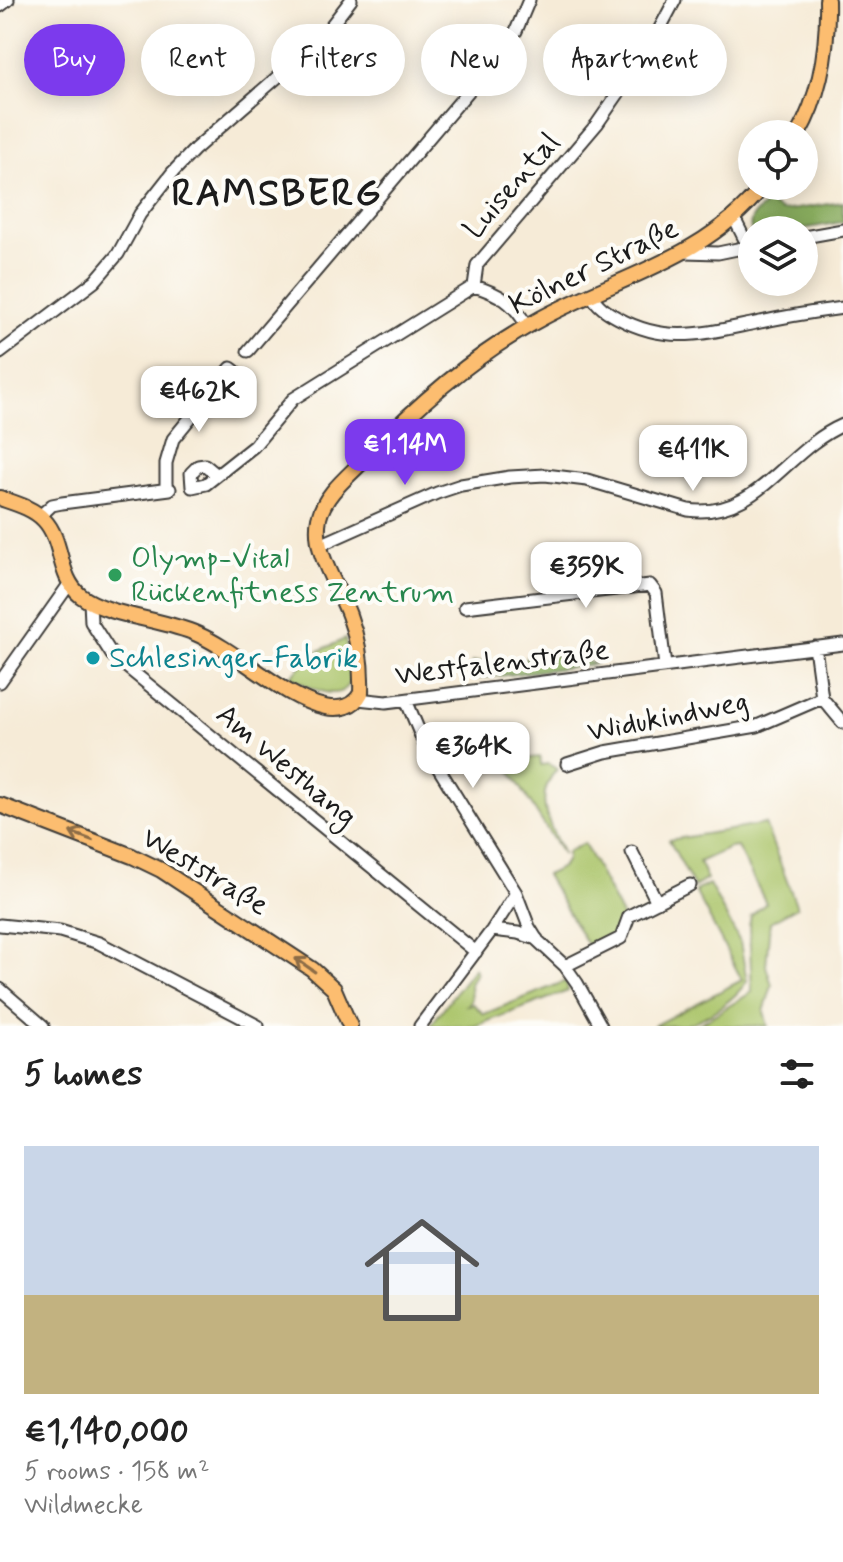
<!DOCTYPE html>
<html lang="en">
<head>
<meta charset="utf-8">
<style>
  :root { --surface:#fff; --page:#f2f2f2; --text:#222; --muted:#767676; --line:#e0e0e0; --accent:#7c3aed }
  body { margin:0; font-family:Mynerve,sans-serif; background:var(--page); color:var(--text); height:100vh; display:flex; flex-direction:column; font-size:30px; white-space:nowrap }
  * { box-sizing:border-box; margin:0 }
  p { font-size:26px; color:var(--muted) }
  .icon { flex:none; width:44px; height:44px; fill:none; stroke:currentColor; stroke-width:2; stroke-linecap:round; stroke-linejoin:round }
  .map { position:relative; height:1026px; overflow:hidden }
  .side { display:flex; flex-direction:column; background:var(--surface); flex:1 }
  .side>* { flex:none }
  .top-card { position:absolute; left:24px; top:24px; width:796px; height:72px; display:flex; gap:16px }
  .buttons { position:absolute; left:738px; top:120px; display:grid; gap:16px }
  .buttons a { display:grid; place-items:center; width:80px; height:80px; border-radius:50%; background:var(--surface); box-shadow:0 4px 20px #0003; font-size:40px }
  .price { position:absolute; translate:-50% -68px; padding:0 18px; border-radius:16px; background:#fff; color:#222; font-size:26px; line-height:52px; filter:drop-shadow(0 2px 4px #0008) }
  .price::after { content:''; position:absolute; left:50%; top:48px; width:24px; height:18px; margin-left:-12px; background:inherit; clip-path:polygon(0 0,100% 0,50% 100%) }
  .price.active { background:var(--accent); color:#fff }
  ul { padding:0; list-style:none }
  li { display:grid; align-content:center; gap:16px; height:424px; padding:0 24px }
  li+li { border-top:2px solid var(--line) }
  li span { display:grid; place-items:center; height:248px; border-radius:0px; color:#555 }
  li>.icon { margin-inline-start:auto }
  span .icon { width:144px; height:144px; fill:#fffc; stroke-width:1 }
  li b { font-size:34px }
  h2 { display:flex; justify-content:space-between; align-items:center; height:96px; padding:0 24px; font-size:34px }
  .tag { padding:0 28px; border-radius:36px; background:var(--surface); box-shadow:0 4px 20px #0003; font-size:28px; line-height:72px }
  .tag.active { background:var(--accent); color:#fff }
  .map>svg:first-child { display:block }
  .green { fill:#aac469; stroke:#637042; stroke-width:2 }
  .forest { fill:#87aa5d; stroke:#52633c; stroke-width:2 }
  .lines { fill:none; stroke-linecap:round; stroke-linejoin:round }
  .minor-casing { stroke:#3d3b38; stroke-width:15 }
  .major-casing { stroke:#3d3b38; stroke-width:18 }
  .minor { stroke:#fff; stroke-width:11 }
  .major { stroke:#fcbd6f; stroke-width:14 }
  .oneway { stroke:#8c6c46 }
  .leisure-dot { fill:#2e9e5b; stroke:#fdfcf7; stroke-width:3 }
  .culture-dot { fill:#0f9aa8; stroke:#fdfcf7; stroke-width:3 }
  .labels { text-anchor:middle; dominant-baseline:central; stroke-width:8; stroke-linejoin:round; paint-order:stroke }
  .street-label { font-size:30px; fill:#1c1c1c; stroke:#fdfcf7 }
  .leisure-label { font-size:30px; fill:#27864d; stroke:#fdfcf7; text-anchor:start }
  .culture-label { font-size:30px; fill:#0d838f; stroke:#fdfcf7; text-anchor:start }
  .district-label { font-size:38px; font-weight:bold; letter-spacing:2px; fill:#1c1c1c; stroke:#fdfcf7 }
</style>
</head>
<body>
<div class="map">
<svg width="843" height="1026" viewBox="0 0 843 1026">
  <rect width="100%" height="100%" fill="#fdfcf7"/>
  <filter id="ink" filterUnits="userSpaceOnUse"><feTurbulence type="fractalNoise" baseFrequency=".0125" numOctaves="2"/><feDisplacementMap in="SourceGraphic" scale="16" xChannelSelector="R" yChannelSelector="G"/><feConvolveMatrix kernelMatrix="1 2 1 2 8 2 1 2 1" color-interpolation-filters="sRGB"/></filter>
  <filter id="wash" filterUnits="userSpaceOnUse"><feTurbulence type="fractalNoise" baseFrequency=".006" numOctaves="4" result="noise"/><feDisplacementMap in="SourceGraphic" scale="32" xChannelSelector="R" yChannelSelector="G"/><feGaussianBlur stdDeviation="1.8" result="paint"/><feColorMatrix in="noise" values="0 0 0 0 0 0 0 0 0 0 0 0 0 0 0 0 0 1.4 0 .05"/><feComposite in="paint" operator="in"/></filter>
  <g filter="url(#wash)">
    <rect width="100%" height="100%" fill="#f6ebd7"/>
    <path class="green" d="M345,639C347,651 352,666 350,678C344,708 305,685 290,677L314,653Z
      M540,757L541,765L548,764L557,769C531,799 551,825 563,855L508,767L521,759Z
      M765,824L797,907L770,922L766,966L772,985L764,1012L768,1026H696L752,992L749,926L751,916L766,903L737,847L729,848L699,862L707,879L694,887L669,840Z
      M584,843L623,918L617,934L589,948L546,875C557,870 569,866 567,852Z
      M709,884L740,942L747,981C736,999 706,1019 685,1025C676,1026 663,1026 653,1026L742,980L695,891Z
      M474,968L476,973L470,984L471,1001L467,1005L473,1004L484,1014L566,981L568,991L475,1026H430Z"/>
    <path class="forest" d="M843,202V222L797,230L752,232C746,219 758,211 767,203L782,211Z
      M581,655L582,660L597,664L475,679L472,662L525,661L526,657Z"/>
  </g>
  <g filter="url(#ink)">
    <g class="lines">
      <g class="minor-casing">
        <path id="minor" d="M0,6L8,0
          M734,218L744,238L752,242
          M804,237L843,230
          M685,252L718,253L752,246
          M474,286L477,265L597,124L649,49L675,0
          M591,294C597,306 607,312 618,318C666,344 702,334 751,324C782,317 812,312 843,308
          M248,351L495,60L516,31L529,0
          M0,353L95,281L118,254L140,214L173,172L195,149L320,40L351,0
          M217,475L205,465L198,466L191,473L192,487L206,484L254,446L293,399L474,286C500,294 513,302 527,326
          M166,488V463L173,439L231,368L235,371
          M40,516L52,505L62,503L170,489
          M320,545L437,493L461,485L510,477L545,475L587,480L688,510C757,520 785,450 843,425
          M90,602L91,622L112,655L476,952
          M465,607L650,585L656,593L665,666
          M815,647L822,698L843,723
          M0,682L70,583
          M358,699L386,702L843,644
          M406,700L426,748L516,893L529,927L537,940L565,966L577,983L601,1026
          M567,764L605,752L757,726L822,698
          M632,852L657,902
          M0,925L60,931L99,943L258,1026
          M492,930L518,933L537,939
          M565,966L621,938L629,916L690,885
          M0,989L43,1026
          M420,1026L492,930L516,893"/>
      </g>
      <g class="major-casing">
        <path id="major" d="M798,134C821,94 828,45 827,0
          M0,498C14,503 33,508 44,520C64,541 57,577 81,596C107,616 164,619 197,634C239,652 283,698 325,707C339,710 354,707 361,693C362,667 358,639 349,615C338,585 312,552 319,518C325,493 350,475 367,457C417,405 478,352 542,318C620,276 705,259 763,186
          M0,805L132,856L161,870L312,969L334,989L350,1026"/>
      </g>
      <use href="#minor" class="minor"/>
      <use href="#major" class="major"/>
    </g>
    <defs><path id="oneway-shaft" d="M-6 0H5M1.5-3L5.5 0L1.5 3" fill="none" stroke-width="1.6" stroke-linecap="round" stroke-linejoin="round" transform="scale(2)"/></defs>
    <g class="oneway">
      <use href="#oneway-shaft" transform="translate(81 836) rotate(-159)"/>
      <use href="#oneway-shaft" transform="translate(305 965) rotate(-145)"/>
    </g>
  </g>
  <circle class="leisure-dot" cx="115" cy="575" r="8"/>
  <circle class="culture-dot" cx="93" cy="658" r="8"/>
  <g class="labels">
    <g class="street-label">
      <text transform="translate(512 186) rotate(-49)">Luisental</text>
      <text transform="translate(594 267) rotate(-26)">Kölner Straße</text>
      <text transform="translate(502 663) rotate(-7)">Westfalenstraße</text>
      <text transform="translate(668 717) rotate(-11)">Widukindweg</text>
      <text transform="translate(286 766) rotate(40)">Am Westhang</text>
      <text transform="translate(205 872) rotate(31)">Weststraße</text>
    </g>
    <g class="leisure-label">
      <text x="131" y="558">Olymp-Vital<tspan x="131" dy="34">Rückenfitness Zentrum</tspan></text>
    </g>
    <g class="culture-label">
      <text x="109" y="658">Schlesinger-Fabrik</text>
    </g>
    <g class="district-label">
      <text x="277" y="194">RAMSBERG</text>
    </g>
  </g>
</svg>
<div class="buttons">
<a><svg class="icon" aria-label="locate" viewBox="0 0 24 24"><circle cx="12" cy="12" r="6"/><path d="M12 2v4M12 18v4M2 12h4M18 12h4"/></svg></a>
<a><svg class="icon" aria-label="layers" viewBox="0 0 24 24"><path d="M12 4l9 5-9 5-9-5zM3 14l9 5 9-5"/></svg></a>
</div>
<b class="price" style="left:199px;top:434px">€462K</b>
<b class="price active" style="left:405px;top:487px">€1.14M</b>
<b class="price" style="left:693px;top:493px">€411K</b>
<b class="price" style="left:586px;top:610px">€359K</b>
<b class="price" style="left:473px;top:790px">€364K</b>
<div class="top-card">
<a class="tag active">Buy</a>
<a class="tag">Rent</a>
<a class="tag">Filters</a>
<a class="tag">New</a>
<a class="tag">Apartment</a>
</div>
</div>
<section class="side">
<h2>5 homes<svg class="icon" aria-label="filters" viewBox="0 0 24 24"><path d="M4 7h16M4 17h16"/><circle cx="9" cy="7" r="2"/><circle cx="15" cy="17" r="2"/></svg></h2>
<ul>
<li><span style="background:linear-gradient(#c9d6e8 60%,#c2b280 0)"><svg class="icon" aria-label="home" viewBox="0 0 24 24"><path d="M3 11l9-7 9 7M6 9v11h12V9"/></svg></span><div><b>€1,140,000</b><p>5 rooms · 158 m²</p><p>Wildmecke</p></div></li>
</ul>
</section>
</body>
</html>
